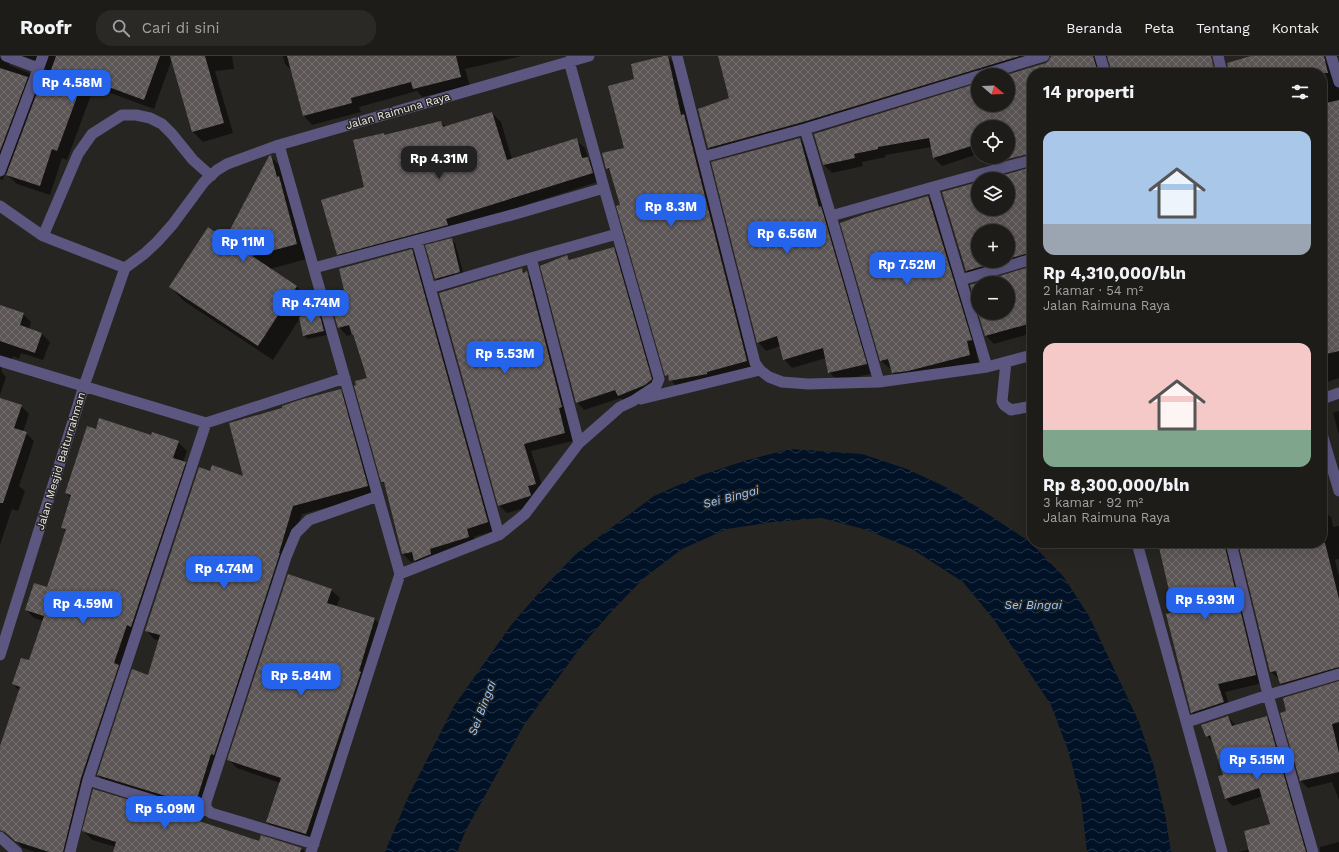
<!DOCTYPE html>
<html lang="id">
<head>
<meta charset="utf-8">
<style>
  :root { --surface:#1d1c19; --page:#2a2926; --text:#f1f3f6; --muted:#a0a1a2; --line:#3b3a38; --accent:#2563eb }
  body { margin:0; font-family:"Work Sans",sans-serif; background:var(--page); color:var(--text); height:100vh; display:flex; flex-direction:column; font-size:15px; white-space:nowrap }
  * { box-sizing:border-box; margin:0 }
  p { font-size:13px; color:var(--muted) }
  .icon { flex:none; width:22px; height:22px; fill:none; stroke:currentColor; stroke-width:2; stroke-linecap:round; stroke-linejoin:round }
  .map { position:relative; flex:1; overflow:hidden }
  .details { position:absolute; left:1027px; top:12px; width:300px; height:480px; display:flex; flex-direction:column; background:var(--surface); border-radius:16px; box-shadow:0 4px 16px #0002,0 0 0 1px var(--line) }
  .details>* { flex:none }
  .needle { width:26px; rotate:109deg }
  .controls { position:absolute; left:971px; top:12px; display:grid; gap:8px }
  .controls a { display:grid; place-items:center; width:44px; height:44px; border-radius:50%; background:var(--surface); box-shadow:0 4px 16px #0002,0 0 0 1px var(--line); font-size:20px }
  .price { position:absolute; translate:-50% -34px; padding:0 9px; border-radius:8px; background:var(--accent); color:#fff; font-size:13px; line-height:26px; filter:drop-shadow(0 1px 2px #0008) }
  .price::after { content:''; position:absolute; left:50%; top:24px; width:12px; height:9px; margin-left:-6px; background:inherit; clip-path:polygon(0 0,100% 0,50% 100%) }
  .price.selected { background:#222; color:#fff }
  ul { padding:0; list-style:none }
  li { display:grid; align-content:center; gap:8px; height:212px; padding:0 16px }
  li span { display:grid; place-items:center; height:124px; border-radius:12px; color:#555 }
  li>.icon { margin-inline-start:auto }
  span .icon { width:72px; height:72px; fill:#fffc; stroke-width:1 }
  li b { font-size:17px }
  h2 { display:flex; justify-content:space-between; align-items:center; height:48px; padding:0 16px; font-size:17px }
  header { display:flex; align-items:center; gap:24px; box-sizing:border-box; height:56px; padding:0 20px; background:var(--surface); border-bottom:1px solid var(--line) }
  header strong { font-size:19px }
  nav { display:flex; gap:22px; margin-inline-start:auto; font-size:14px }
  .search { width:280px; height:36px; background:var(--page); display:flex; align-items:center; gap:10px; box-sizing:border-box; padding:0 14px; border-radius:16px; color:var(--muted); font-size:15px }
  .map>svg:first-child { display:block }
  .water { fill:url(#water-waves) }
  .shadow { fill:#0007; fill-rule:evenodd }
  .building { fill:url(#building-cross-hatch) }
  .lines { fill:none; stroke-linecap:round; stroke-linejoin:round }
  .minor { stroke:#5b5780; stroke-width:11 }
  .labels { text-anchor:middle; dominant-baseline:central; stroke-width:3; stroke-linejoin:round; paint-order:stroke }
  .street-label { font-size:11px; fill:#ecebe8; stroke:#272521 }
  .water-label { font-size:12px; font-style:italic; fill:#97c6fc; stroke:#272521 }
</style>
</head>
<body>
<header>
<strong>Roofr</strong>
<div class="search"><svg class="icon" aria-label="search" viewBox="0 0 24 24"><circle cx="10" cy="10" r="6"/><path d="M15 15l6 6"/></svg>Cari di sini</div>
<nav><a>Beranda</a><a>Peta</a><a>Tentang</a><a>Kontak</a></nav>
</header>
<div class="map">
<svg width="1339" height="796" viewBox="0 0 1339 796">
  <defs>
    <pattern id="water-waves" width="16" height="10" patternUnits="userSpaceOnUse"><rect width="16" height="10" fill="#011227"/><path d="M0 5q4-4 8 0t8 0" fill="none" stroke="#263546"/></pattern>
    <pattern id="building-cross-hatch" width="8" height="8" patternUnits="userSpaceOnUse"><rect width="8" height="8" fill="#5d5656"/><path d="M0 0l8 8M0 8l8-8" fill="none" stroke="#746e6e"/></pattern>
  </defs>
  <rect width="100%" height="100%" fill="#272521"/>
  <path class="water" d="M790,393L862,398L907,413L950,433L1030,486L1063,520L1089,560L1139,666L1154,711L1165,758L1171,796H1087L1081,743L1068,694L1051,649L995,565L963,526L912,493L867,474L822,462L774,466L727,473L682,493L644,522L611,556L580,592L524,669L466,774L457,796H385L409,739L454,650L512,568L543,532L576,498L654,440L699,420L744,405Z"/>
  <path class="shadow" d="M0,0H232L234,13L215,15L233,77L203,86L193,76L172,3L154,53L94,31L67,104L62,102L50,139L17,128L5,117L3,124L0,123ZM16,2L46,13L40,28L29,17L9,9L11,4Z
    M283,0H522L465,13L470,30L422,41L417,35L359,51L361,56L312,69L304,60L292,15L285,8Z
    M667,0L675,8L755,313L678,332L666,319L621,149L611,116L607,112L625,93L636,24Z
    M720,0H1208L1213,11L1219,17H1113L1109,1H1107L1103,3V17H1032V102L1024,94L1008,89V71H978V98L942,110L934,102L932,91L885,99L886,101L862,106L863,110L832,117L824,109L978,29V49H1008V19L1046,8L1050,5L1051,1L717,100L709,92L699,54L730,42Z
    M1255,0H1339L1333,4L1332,10L1339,33V106L1322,110V17H1229Z
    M492,57L501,66L512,103L576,84L585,92L588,102L596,110L600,125L347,207L338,198L365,131L384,78L385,80L441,66L446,71Z
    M800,83L808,91L874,317L838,325L829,316L826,302L792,312L784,303L780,290L766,295L758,286Z
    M271,101L285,115L310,202L270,213L297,231L311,245L300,261L318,257L322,261L327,279L308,283L304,280L300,262L273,304L184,245L170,231L225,184Z
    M1032,112V206L975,223L966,215L978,127V153H1008V123H993ZM978,175H1008V205H978Z
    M1339,129V322L1322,328V132Z
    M928,141L938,151L981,293L976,295L979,309L903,326L893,317L892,314L881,305Z
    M451,183L455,187L464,219L440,227L436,223Z
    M614,192L621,200L659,331L626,347L621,342L584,354L577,346L567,200L571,205Z
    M412,194L420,202L496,474L474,481L477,489L423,513L415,505L411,506L403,498L386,429L382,426L368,323L353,278L347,280L339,271L346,250Z
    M1032,211V277L994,288L986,280L979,257H1008V227H979Z
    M521,213L535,225L573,385L531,395L544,435L538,448L507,457L499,449Z
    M0,250L23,258L31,266L29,274L42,278L50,286L43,304L21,297L19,303L13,300L11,306H6L1,312L2,316L6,321L0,339Z
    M340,334L349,343L376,439L302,458L203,757L107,728L98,719L149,620L160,585L154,583L146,574L211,416L244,421L283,353Z
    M0,343L21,350L29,358L23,376L26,377L34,385L19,430L25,435L18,455L12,453L0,489Z
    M1339,355V379L1333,357Z
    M96,375L152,380L178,386L187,395L183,406L194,416L89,731L73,796H35L23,792L0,769V693L19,634L13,628L29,605L43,565L34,562L26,554L48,532L66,476L62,471L71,442L66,437Z
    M1322,440L1326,457L1331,461L1333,471L1339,470V503L1335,504L1339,520V621L1289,636L1280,628L1279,623L1271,616L1238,488L1234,490L1263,627L1225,636L1231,654L1200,665L1192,657L1167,559L1175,557L1159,487H1322Z
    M331,534L340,542L336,551L375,563L383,572L315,786L275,774L267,766L280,727L237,712L228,703Z
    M1339,626V744L1332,726L1308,732L1301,725L1287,656Z
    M1228,661L1236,670L1267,661L1274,669L1310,796H1239L1250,793L1271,768L1263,740L1233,750L1226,743L1219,721L1224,719L1214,687L1207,680Z
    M84,775L260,787L301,792L305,796H114L116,791L92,784Z
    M1339,786V796H1320V791Z"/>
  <path class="building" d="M56,0H160L144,44L84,22L57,95L52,93L40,130L6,119L41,26L46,28Z
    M170,0H205L224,67L192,76Z
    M287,0H456L461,21L413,33L411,26L351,42L352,47L303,60Z
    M664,0H668L681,59L684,58L747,305L707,316V318L669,325L668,319L665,320L616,150L620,149L609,112L606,113L602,97L624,92L608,30L634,23L631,8Z
    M718,0H1020L803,66L708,92L698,53L729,42Z
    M1051,0H1093L1098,17H1032V97L1008,103V71H978V88L933,102L929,82L878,91V93L854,98L855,102L823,109L814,78L978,27V49H1008V19H1006L1046,7L1049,4Z
    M1107,0H1211L1215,17H1210V13L1178,17H1112Z
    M1251,0H1324L1328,17H1229L1227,7Z
    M0,12L28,21L0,95Z
    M1339,44V295L1322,299V48Z
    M492,56L507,104L577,82L582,102L588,101L593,117L446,163L448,169L337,199L321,144L364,131L353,84L384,77V79L441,65L443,71Z
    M800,82L819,151L821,150L867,308L828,317L823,292L783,304L777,280L757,287L711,106Z
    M271,99L277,121L279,120L297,188L252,200L297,230L258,290L169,231L208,171L225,183L269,100Z
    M1032,111V196L1008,203V175H978V205H1001L966,215L942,136L978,126V153H1008V123H989Z
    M928,140L972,284L967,285L970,299L908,315L892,317L888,303L880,305L840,167L865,158Z
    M452,182L460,216L435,223L425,189Z
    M614,191L652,323L650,325L645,329L618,340L615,334L576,347L540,210L567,199L569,204Z
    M412,193L488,466L467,473L469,481L430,493L431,498L414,505L412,496L402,498L384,426H381L354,330L356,329L355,325L367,322L353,278L352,279L349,269L338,272L332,252L345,249L341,235L344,234L339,213Z
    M1032,210V267L985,280L978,257H1008V227H978V257L970,229Z
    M522,212L523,217L527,215L562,351L559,352L565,377L524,388L536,428L528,430L531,439L530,440L498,450L439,237Z
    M0,249L24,257L20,269L42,277L35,297L0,285Z
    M319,256L324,275L303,280L299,261Z
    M341,333L368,430L293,450L279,497H280L214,699L211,698L195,749L97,719L132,613L148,619L160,579L145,575L199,411L210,415L212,409L243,420L229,367L282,352V350L299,344Z
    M0,342L22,349L14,372L27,376L3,447H0Z
    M99,362L151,379L152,376L179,385L173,402L186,406L131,571L127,569L114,607L119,609L81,722L63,796H49L15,785L5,776L0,774V690L20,631L12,628L21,602L29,604L44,560L25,554L34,527L47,531L66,473L61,472L71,439L65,437L87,370L96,373Z
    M1158,487H1224L1256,619L1218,628L1224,646L1191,657L1166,558L1174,556Z
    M1238,487H1325L1339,543V611L1280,628L1276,615L1270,616Z
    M288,518L332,533L327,547L375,562L359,615L361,616L306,778L266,766L281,722L227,704Z
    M1339,625V666L1332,668L1339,697V716L1300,725L1280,657L1286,655L1283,642Z
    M1228,660L1232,670L1267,660L1306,796H1249L1244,775L1270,768L1259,732L1225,743L1218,720L1223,719L1210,679L1206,681L1201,669Z
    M93,733L193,763L259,785L261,779L302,792L300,796H113L116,786L82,775Z"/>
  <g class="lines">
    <path class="minor" d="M6,0L38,12
      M677,0L755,307L760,314L769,321L782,326L808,328L879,326L987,311L1032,299
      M1100,0L1105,17
      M1218,0L1222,17
      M1331,0L1339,26
      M569,5L604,132L659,323L656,330L633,345L620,351L579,387
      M982,19L1044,0
      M805,73L831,160L879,326
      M279,89L400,518L311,796
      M703,101L805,73L978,20
      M0,115L43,0
      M933,131L1032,104
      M0,150L43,180L125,212
      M831,160L933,131L987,311
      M43,180L78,98L92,78L122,59H136L150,62L162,68L172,78L193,104L211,120
      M417,185L499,479
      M125,212L144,198L157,186L173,168L204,126L217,114L227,108L279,89L589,0
      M314,212L519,157L604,132
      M961,224L1032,203
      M430,232L531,202
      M0,305L206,367L345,322
      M1006,306L1002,345L1004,349L1011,354L1032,350
      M641,343L760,314
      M1322,343L1339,337
      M1322,378L1339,435
      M1137,487L1222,796
      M1231,487L1268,639L1313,796
      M400,518L499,479L525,458L579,387L531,202L617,178
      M0,599L84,330L125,212
      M1187,666L1268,639L1339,618
      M88,724L191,756L199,757L206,752
      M0,781L17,796
      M314,788L211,757L206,752V746L286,501L296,477L309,464L378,440
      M70,796L88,724L206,367"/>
  </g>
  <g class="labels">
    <g class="street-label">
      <text transform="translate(398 55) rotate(-16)">Jalan Raimuna Raya</text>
      <text transform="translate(61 405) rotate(-73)">Jalan Mesjid Baiturrahman</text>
    </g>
    <g class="water-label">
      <text transform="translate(731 441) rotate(-15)">Sei Bingai</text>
      <text x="1033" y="549">Sei Bingai</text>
      <text transform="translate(482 652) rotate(-69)">Sei Bingai</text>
    </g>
  </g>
</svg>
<div class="controls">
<a><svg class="needle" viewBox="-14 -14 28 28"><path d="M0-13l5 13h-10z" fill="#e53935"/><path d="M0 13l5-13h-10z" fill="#a0a1a2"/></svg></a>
<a><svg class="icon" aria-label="locate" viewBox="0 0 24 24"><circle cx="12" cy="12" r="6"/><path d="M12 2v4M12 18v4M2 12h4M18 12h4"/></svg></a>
<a><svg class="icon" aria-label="layers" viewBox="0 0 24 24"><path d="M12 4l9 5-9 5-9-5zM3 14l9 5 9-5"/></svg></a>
<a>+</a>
<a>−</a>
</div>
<b class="price" style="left:72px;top:48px">Rp 4.58M</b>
<b class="price selected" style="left:439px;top:124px">Rp 4.31M</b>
<b class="price" style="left:671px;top:172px">Rp 8.3M</b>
<b class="price" style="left:787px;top:199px">Rp 6.56M</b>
<b class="price" style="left:243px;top:207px">Rp 11M</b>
<b class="price" style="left:907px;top:230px">Rp 7.52M</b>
<b class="price" style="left:311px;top:268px">Rp 4.74M</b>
<b class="price" style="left:505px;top:319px">Rp 5.53M</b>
<b class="price" style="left:224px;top:534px">Rp 4.74M</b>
<b class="price" style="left:1205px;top:565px">Rp 5.93M</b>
<b class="price" style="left:83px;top:569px">Rp 4.59M</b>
<b class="price" style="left:301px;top:641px">Rp 5.84M</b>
<b class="price" style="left:1257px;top:725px">Rp 5.15M</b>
<b class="price" style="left:165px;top:774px">Rp 5.09M</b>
<section class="details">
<h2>14 properti<svg class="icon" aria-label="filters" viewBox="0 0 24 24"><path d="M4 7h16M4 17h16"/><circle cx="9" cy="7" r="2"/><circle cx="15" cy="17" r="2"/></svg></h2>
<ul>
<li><span style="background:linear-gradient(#a9c7e8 75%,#9aa5b1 0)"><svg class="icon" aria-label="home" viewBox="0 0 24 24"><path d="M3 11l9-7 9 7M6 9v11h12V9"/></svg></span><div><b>Rp 4,310,000/bln</b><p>2 kamar · 54 m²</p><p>Jalan Raimuna Raya</p></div></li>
<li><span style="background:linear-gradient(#f6c9c9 70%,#7fa58c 0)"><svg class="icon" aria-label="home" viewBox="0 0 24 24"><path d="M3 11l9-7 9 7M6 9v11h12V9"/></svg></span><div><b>Rp 8,300,000/bln</b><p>3 kamar · 92 m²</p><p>Jalan Raimuna Raya</p></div></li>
</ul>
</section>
</div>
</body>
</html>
